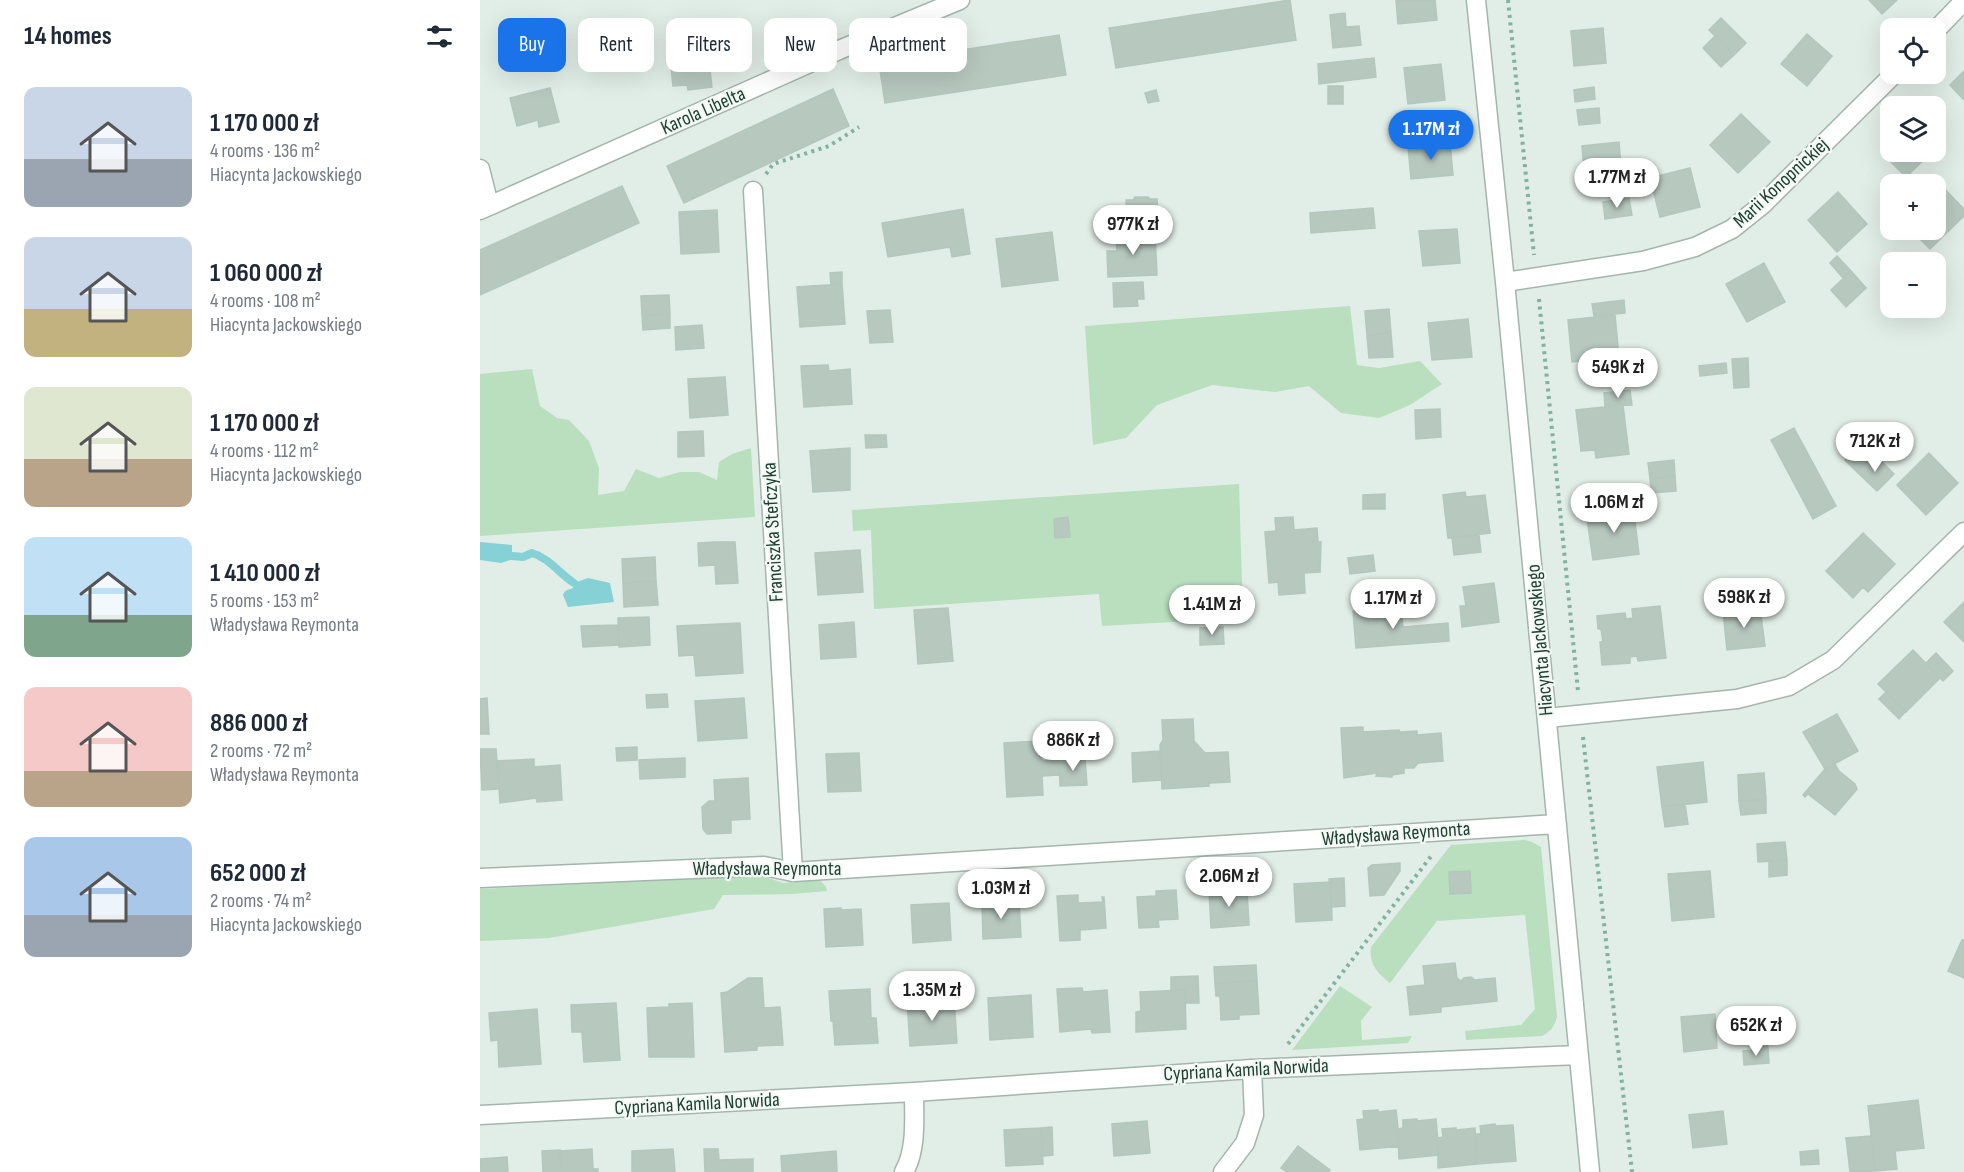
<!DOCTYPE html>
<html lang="en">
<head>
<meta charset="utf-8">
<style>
  :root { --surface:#fff; --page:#f2f2f3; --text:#1f2937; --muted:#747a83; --accent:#1a73e8 }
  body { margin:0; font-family:"Sofia Sans Condensed",sans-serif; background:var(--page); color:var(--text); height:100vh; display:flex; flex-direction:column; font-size:22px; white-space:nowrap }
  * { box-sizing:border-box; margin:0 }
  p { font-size:20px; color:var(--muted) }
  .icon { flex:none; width:33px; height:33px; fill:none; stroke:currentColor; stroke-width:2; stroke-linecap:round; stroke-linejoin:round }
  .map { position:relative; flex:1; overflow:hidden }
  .drawer { display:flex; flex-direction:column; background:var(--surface); width:480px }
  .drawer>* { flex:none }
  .hud { position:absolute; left:18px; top:18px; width:570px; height:54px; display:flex; gap:12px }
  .tools { position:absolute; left:1400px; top:18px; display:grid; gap:12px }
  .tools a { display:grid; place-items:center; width:66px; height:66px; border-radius:12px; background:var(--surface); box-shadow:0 6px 24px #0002; font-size:30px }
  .price { position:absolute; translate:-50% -51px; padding:0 14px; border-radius:21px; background:#fff; color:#222; font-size:20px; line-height:39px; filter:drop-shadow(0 2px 3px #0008) }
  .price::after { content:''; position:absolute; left:50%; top:36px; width:18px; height:14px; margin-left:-9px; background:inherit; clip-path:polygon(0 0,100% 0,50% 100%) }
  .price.selected { background:var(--accent); color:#fff }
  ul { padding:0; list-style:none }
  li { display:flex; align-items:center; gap:18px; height:150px; padding:0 24px }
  li span { display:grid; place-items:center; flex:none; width:168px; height:120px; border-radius:12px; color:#555 }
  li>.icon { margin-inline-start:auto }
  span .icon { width:72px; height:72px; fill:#fffc; stroke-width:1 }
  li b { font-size:26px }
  h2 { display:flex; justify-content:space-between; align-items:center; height:72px; padding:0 24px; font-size:26px }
  .chip { padding:0 21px; border-radius:12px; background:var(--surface); box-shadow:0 6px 24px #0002; font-size:21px; line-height:54px }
  .chip.selected { background:var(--accent); color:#fff }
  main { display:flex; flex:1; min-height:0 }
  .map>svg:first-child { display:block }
  .green { fill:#b9dfbf }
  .water { fill:#86d1d5 }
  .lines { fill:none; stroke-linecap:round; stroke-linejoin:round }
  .stream { stroke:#86d1d5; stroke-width:8 }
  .building { fill:#b7c8bf; stroke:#b3c7bd; stroke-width:1.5 }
  .street-casing { stroke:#a4b5ae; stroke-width:21 }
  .path { stroke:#80b29d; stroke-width:4; stroke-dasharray:3 4.5; stroke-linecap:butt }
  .street { stroke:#fff; stroke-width:18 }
  .labels { text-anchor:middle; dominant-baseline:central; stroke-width:4.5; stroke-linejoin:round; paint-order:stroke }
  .street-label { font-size:20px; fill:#213f34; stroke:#f2f9f5 }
</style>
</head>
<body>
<main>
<section class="drawer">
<h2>14 homes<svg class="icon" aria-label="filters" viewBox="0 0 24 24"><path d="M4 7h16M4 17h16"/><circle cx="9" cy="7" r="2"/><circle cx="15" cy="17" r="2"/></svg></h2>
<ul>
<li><span style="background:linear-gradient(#c9d6e8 60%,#9aa5b1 0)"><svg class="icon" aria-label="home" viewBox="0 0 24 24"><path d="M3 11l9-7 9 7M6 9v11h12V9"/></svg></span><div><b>1 170 000 zł</b><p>4 rooms · 136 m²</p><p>Hiacynta Jackowskiego</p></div></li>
<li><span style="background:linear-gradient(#c9d6e8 60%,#c2b280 0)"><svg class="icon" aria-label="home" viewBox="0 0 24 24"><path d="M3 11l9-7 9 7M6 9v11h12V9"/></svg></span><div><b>1 060 000 zł</b><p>4 rooms · 108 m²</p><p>Hiacynta Jackowskiego</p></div></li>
<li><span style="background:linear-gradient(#dfe7d0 60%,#b9a48a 0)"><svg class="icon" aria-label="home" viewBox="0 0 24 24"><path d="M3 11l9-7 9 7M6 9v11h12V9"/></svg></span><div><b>1 170 000 zł</b><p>4 rooms · 112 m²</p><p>Hiacynta Jackowskiego</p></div></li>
<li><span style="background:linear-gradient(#bfe0f5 65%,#7fa58c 0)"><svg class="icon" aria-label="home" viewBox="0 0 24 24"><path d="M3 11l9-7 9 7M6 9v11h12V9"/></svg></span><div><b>1 410 000 zł</b><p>5 rooms · 153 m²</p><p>Władysława Reymonta</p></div></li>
<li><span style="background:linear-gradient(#f6c9c9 70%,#b9a48a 0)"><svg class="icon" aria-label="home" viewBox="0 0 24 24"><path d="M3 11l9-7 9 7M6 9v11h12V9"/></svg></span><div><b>886 000 zł</b><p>2 rooms · 72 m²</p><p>Władysława Reymonta</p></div></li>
<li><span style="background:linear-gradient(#a9c7e8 65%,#9aa5b1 0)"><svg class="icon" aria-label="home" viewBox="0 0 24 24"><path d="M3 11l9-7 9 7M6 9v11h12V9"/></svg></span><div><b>652 000 zł</b><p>2 rooms · 74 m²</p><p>Hiacynta Jackowskiego</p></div></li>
</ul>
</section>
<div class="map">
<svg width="1484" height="1172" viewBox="0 0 1484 1172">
  <rect width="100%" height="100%" fill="#e1ede7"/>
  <path class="green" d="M870,306L877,365L899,368L940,361L962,384L930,405L899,418L861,413L829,386L795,392L732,385L677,405L646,438L613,445L605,326Z
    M52,369L60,406L77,418L89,420L109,441L119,468L118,495L144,491L156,469L179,478L200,472H219L237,480L239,462L252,454L271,448L275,517L0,536V374Z
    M759,484L763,618L622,626L619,594L394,609L391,530L373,531L372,510Z
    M1045,840L1052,842L1061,847L1077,1017C1074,1027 1071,1031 1062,1036L986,1040L985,1031L1041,1025L1055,1009L1045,915L957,921L910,983C897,973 889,964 891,947L971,845Z
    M280,875L303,883L340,880L346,887L347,891L312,894L243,895L234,909L69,938L0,941V889Z
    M860,986L892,1007L881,1021L882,1040L932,1036L928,1043L812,1050Z"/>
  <path class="water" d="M0,542L32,545V556L30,560L21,563L0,560Z
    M108,578L130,583L134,602L88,607L83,595C85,589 89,590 93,588L94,583Z"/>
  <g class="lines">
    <path class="stream" d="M32,556L43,557L52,553C69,558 79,573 94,583"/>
  </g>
  <path class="building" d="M810,0L816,40L636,68L629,28Z
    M916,0H955L957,20L918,24Z
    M1389,0H1417L1402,14Z
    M865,13L866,27L879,26L881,45L853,48L850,15Z
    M1241,18L1266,43L1254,55L1229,30Z
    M1123,28L1126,63L1094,66L1091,31Z
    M164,31L166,52L148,54L146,32Z
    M146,32L148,54L129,55L128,33Z
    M1327,34L1352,56L1327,86L1301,64Z
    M579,35L586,75L405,103L399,63Z
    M1235,36L1254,55L1241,67L1223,48Z
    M227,45L232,87L208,90L207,85L193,86L189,48Z
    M894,58L896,77L839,84L838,64Z
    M961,64L965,100L928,104L924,68Z
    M1484,71V100L1470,85Z
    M848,86H863V104H848Z
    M1114,87L1115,99L1095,102L1094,90Z
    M70,88L79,122L59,127L58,120L37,126L30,98Z
    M353,89L369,126L204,203L187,166Z
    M676,90L679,101L668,103L665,93Z
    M1119,108L1120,123L1099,125L1097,110Z
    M1261,114L1290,142L1258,173L1230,145Z
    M970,142L973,175L931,179L928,146Z
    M1139,142L1142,179L1105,182L1102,146Z
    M1410,145V152H1452L1426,177L1402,153Z
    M1210,168L1220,207L1180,217L1170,178Z
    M1458,182L1484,209V216L1450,249L1437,236L1435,239L1426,230H1455V185Z
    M142,186L159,223L0,295V250Z
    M1358,192L1387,224L1357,252L1328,220Z
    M655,197H668L670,199H677L678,214H681L682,228H679V236H675V233L647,235L646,200H653Z
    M1149,198L1152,215L1125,219L1123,202Z
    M893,208L895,228L831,233L830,213Z
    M483,209L490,254L472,257L470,247L408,257L402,223Z
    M237,210L239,252L201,254L199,212Z
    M977,229L980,263L943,266L939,231Z
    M572,232L578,280L522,287L516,239Z
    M675,233L677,275L628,277L627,251H637L636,235Z
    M1357,256L1371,271L1363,278L1350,263Z
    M1284,263L1305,302L1267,322L1246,284Z
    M1371,271L1386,288L1366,307L1351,290Z
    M362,272V284L351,285L350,273Z
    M663,282L664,299H657L658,306L634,307L633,283Z
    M362,284L365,324L320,327L317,287Z
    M189,295L190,314L162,315L161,296Z
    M1144,300L1145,313L1114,316L1112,304Z
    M909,309L911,333L887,335L885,311Z
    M410,310L413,342L390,343L387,311Z
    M190,314V328L163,330L162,315Z
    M1135,315L1139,357L1092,362L1088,320Z
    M988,319L992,357L952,360L948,323Z
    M222,325L224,348L196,350L195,327Z
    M911,333L913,357L889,358L887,335Z
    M1268,358L1269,387L1254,388L1252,359Z
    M1246,363L1247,373L1220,376L1219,366Z
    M348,365L349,371L370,369L372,404L324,407L321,366Z
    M245,377L248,415L210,418L208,379Z
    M1150,390L1152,405L1125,406L1124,393Z
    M1143,405L1149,454L1116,458L1115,450L1101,451L1096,410Z
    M960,409L961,437L936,439L935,410Z
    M1314,428L1356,506L1333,519L1291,440Z
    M223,431L224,456L198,457V432Z
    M385,435H406L407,447L386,448Z
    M1383,443L1394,454L1377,472L1365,460Z
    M370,448V490L333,492L330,451Z
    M1449,453L1478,483L1446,515L1417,485Z
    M1394,454L1414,474L1397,491L1377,472Z
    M1194,460L1195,476L1170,479L1168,463Z
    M1195,476L1196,491L1171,493L1170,479Z
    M985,492L986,497L1005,495L1010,533L968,538L963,495Z
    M905,494V509H883V495Z
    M1153,506L1159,554L1113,560L1107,519L1121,517L1120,510Z
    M588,517L590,537L575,538L574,519Z
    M813,517L814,530L837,528L838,542H841L840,572L824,573L825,593L799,595L798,582L789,583L785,532L796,531L795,518Z
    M1383,533L1415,564L1388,592L1383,587L1373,598L1346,571Z
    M999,535L1001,552L974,555L972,537Z
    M235,542H255L258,583L236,584L235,565L219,566L218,543Z
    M380,550L383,592L338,595L335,553Z
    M893,555L895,571L870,574L868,558Z
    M175,557L176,581L143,583L142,559Z
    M176,581L178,605L144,607L143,583Z
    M1014,583L1019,622L982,627L980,606H986L983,587Z
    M1484,602V642L1464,622Z
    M1180,606L1186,658L1158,661L1157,656L1150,657V663L1122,665L1120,642H1123L1121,629H1118L1117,616L1145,613L1146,619L1153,618L1152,609Z
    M921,607L923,627L968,623L969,641L876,648L873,611Z
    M468,608L473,661L438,664L434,610Z
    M1280,608L1285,646L1247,650L1243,612Z
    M169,617L170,645L139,647L138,618Z
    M374,622L376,657L341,659L339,625Z
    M260,623L263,673L216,676L214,655L199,656L197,626Z
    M138,625L139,645L103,647L101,626Z
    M743,627L744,644L720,645V628Z
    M1433,650L1460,678L1426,712L1398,684Z
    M1456,653L1473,671L1463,681L1446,663Z
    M1406,692L1425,712L1419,719L1399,699Z
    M187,694L188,707L167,708L166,695Z
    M7,698L9,734H0V699Z
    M264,698L267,738L218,741L215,701Z
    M1357,714L1378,751L1345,769L1323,732Z
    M713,719L714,741L725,753L748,752L750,782L729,783V786L682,789L680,745L683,740L682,720Z
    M883,727V732L919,730L920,732L937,731V735L961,733L963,761L938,763L934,768H924V773L912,775V777L896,776L897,773L864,778L861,728Z
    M561,741L562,761L579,760V775L562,776L563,795L527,797L524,743Z
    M157,747V760L137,761L136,748Z
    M0,749H16L19,789L2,790Z
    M680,751L681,780L653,782L652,753Z
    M379,753L381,791L348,792L346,754Z
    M205,758V777L160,779L159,760Z
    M605,758L607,785L580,786L579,760Z
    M54,759V767L80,765L82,800L57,802L56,798L20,803L17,761Z
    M1223,762L1227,802L1182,807L1177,767Z
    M1355,764L1359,771L1375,784L1377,789L1355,815L1328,794L1325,797L1323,795L1345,769Z
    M1284,773L1286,799L1259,801L1258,775Z
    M268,778L270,819L251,820V833L227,834L223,829L222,807L229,801H235L234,780Z
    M1286,799V813L1261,815L1259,801Z
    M1205,804L1208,824L1185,827L1182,807Z
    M1305,842L1307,860L1278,862L1277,844Z
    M1307,860V875L1289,877V861Z
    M920,863V871L904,895L890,896L888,868L892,865Z
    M990,871L991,893L970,894L969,872Z
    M1230,871L1234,917L1192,921L1188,874Z
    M864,878L865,906L852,907L849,879Z
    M851,882L852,920L816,922L814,884Z
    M767,889L769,925L731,928L729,891Z
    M696,890L698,919L678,920L679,927L659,928L657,897L676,896V891Z
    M598,895V903L623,902L622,897H624L626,928L600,930V940L580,941L577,896Z
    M539,900L541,937L503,939L502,902Z
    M469,903L471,940L433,943L431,905Z
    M361,908V910L381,909L383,945L346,947L344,909Z
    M1482,940H1484V978L1468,971Z
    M975,963L977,978L981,981L984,978L991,977L995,980L1015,978L1017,1001L961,1007V1012L930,1015L927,987L945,985L943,966Z
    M776,965L777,981L735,983L734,967Z
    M718,976L719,1003H705V990L691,991V977Z
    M268,978H282L284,1008L300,1007L303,1045L277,1046V1050L245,1052L241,993L247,992Z
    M777,981L779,1014L759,1015V1019L741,1020L740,996H736L735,983Z
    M602,988L603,992L627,990L630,1032L612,1033L611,1029L580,1032L577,989Z
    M390,989L391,1018H396L398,1043L355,1045L353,1021H351L349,991Z
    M705,990L706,1029L656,1032V1012L661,1011L660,992Z
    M551,995L553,1037L510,1040L508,998Z
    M453,998V1001L474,999L477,1043L430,1046L427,1000Z
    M136,1003L140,1060L104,1062L102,1032H92L91,1005Z
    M212,1003L214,1057H169L167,1008L189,1007V1004Z
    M57,1009L61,1064L19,1067L18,1040L11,1041L9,1013Z
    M1235,1014L1237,1048L1204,1052L1201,1017Z
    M1287,1033L1288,1049L1277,1050L1275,1034Z
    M1288,1049L1289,1063L1264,1065L1263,1051Z
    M1438,1100L1444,1148L1415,1151L1417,1169L1395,1171L1388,1106Z
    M898,1110L899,1112L916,1110L920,1146L880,1150L877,1120L884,1119L883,1111Z
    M1243,1111L1247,1144L1213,1148L1209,1115Z
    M937,1119V1121L956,1119L959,1155L919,1159L918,1129L923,1128V1120Z
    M667,1121L670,1153L634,1156L632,1124Z
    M1015,1124V1126L1033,1125L1036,1161L997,1164L995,1134H1001L1000,1126Z
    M572,1127L573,1155L563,1156L561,1128Z
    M561,1128L563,1164L526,1166L524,1130Z
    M976,1128V1130L995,1128L997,1164L958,1168V1138L963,1137L962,1129Z
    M1391,1136L1395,1171L1370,1172L1366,1138Z
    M818,1146L850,1170L849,1172H807L801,1168Z
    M112,1149L113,1169H118V1172H81L80,1151Z
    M193,1149L195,1172H152V1151Z
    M224,1149H238L239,1160L273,1159V1172H225Z
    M1338,1150L1339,1164L1321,1165L1320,1152Z
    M62,1151L80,1150L81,1172H63Z
    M356,1151L357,1172H302L301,1156Z
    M27,1157L28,1172H0V1159Z"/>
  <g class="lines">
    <g class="street-casing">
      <path id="street" d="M996,0L1025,282L1110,1172
        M1455,31L1484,1
        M0,169L9,205
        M273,191L313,872
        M0,210L359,50L480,0
        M1025,282L1163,261L1215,247L1252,229L1282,205L1414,74
        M1067,718L1257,699L1309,686L1353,660L1484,532
        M0,878L284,866L313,872L1077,824
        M0,1115L434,1092L772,1069L1099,1055
        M424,1172C437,1149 434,1118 434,1092
        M743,1172L765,1143L774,1115L772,1069"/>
    </g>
    <path class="path" d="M1028,0L1054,255
      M286,174L293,164L349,146L379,127
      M1059,299L1098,691
      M1103,737L1152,1172
      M808,1044L952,855"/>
    <use href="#street" class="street"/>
  </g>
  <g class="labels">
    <g class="street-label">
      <text transform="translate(223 111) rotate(-24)">Karola Libelta</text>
      <text transform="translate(1301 183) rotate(-43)">Marii Konopnickiej</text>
      <text transform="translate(293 532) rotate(-93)">Franciszka Stefczyka</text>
      <text transform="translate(1060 640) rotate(-95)">Hiacynta Jackowskiego</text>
      <text transform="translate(916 834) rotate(-4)">Władysława Reymonta</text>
      <text x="287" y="869">Władysława Reymonta</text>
      <text transform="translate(766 1070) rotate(-3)">Cypriana Kamila Norwida</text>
      <text transform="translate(217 1104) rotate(-3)">Cypriana Kamila Norwida</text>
    </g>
  </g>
</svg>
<div class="tools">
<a><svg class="icon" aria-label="locate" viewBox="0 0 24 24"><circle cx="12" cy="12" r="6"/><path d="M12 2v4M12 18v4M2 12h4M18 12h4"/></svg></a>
<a><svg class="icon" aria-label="layers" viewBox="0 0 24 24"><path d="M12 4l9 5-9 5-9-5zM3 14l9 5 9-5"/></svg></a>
<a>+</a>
<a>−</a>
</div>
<b class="price selected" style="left:951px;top:161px">1.17M zł</b>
<b class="price" style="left:1137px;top:209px">1.77M zł</b>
<b class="price" style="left:653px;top:256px">977K zł</b>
<b class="price" style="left:1138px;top:399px">549K zł</b>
<b class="price" style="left:1395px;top:473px">712K zł</b>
<b class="price" style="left:1134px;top:534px">1.06M zł</b>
<b class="price" style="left:1264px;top:629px">598K zł</b>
<b class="price" style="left:913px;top:630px">1.17M zł</b>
<b class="price" style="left:732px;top:636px">1.41M zł</b>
<b class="price" style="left:593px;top:772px">886K zł</b>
<b class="price" style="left:749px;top:908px">2.06M zł</b>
<b class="price" style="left:521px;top:920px">1.03M zł</b>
<b class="price" style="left:452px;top:1022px">1.35M zł</b>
<b class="price" style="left:1276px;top:1057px">652K zł</b>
<div class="hud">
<a class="chip selected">Buy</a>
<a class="chip">Rent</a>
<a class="chip">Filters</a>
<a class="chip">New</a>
<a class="chip">Apartment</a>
</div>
</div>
</main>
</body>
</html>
